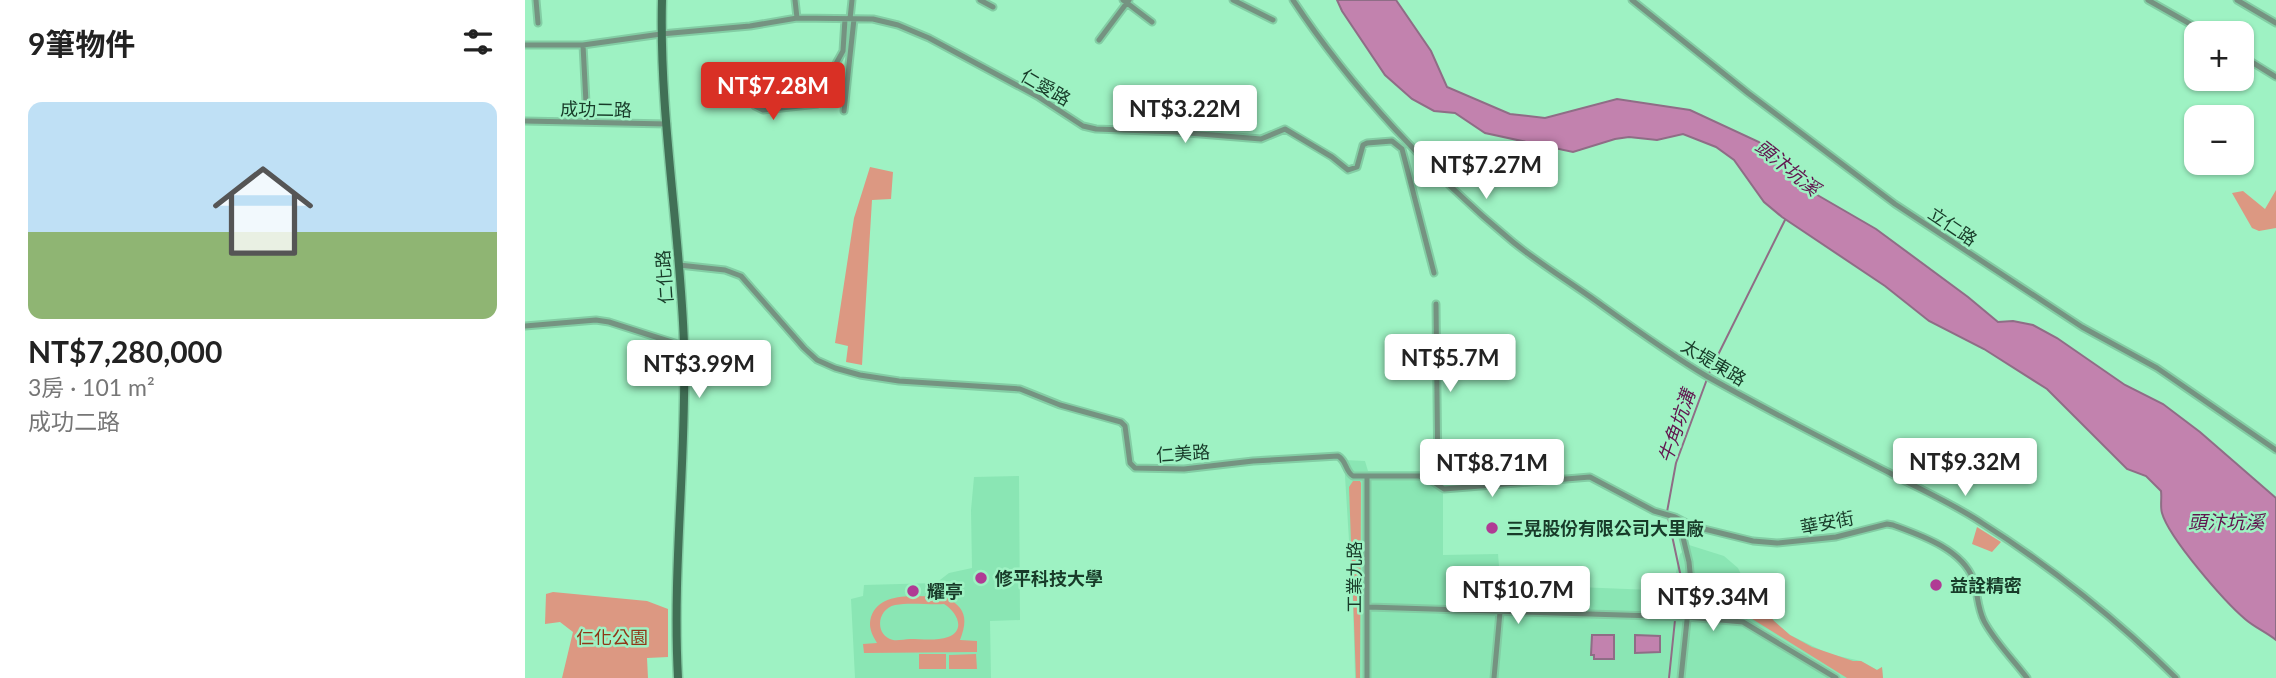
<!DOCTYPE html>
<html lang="zh-TW">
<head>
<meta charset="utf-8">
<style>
  :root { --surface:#fff; --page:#f6f6f6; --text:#222; --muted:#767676; --accent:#d93025 }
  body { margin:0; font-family:Lato,"Noto Sans TC",sans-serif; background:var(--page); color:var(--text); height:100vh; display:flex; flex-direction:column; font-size:26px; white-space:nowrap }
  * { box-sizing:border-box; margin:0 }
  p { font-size:23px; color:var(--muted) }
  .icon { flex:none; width:38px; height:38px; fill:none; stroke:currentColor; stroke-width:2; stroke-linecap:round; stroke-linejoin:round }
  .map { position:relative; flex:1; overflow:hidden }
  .details { display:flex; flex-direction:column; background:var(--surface); width:525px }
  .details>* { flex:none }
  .tools { position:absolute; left:1659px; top:21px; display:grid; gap:14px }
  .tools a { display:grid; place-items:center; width:70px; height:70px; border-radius:14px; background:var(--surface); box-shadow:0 2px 5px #0004; font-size:35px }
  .price { position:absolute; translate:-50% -60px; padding:0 16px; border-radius:7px; background:#fff; color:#222; font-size:23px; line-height:46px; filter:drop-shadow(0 2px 4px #0008) }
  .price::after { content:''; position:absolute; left:50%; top:42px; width:21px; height:16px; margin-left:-10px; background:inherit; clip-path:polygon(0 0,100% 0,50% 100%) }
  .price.selected { background:var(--accent); color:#fff }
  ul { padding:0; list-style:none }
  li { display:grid; align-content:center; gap:14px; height:371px; padding:0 28px }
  li span { display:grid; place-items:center; height:217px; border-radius:14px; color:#555 }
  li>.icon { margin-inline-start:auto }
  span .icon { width:126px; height:126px; fill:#fffc; stroke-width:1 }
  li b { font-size:30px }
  h2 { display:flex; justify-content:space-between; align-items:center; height:84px; padding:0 28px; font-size:30px }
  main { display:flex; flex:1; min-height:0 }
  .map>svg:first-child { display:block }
  .built { fill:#8ae6b4 }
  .green { fill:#dc9882; fill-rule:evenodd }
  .water { fill:#c282ae; stroke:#8f6d86; stroke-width:2 }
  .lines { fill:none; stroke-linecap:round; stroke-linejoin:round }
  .stream { stroke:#8f6d86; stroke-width:2 }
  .street-casing { stroke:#83cda4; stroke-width:9 }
  .secondary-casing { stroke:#83cda4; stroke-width:11 }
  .street { stroke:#759381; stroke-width:5 }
  .secondary { stroke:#417056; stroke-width:8 }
  .poi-dot { fill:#b03b94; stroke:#9ef2c3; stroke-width:2.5 }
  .labels { text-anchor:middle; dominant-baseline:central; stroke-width:5; stroke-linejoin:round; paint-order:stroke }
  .street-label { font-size:18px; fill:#183b29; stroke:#9ef2c3 }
  .poi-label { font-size:18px; font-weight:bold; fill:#183b29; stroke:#9ef2c3; text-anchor:start }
  .park-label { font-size:18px; fill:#8f3718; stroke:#9ef2c3 }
  .water-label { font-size:19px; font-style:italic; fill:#61154f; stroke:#9ef2c3 }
</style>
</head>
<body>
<main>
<section class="details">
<h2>9筆物件<svg class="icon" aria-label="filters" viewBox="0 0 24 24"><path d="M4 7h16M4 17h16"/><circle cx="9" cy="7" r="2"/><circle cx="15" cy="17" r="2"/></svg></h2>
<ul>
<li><span style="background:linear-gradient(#bfe0f5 60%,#8fb573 0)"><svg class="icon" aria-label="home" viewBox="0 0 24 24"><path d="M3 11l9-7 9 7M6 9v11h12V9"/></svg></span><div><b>NT$7,280,000</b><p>3房 · 101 m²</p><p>成功二路</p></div></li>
</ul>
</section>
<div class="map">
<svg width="1751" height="678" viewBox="0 0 1751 678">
  <rect width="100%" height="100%" fill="#9ef2c3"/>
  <path class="built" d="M819,460L840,461L843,471H899L901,474L918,484V555L973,554L977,602L1027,586L1152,591L1150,577L1155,554L1164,545L1199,556L1213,568L1225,593L1249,621L1265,635L1304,654L1336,661L1352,670L1357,667L1358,678H830L828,605Z
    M494,476L495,620L465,621L466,678H330L326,599L338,596L339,585L411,583L424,573L447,568L446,510L449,477Z"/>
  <path class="green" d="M345,167L368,172L366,199L347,200L337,365L321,362L323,346L310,343L329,218Z
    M1751,190V228L1734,231L1727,228L1707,193L1718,191L1740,209Z
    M828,481H835L836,483L835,678H831L824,487Z
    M1452,527L1476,542L1467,552L1447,544Z
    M28,592L122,601L143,609V657L122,658L123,678H37L48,632L35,622L20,624L21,594Z
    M1225,593L1249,621L1265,635L1287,647L1328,661H1336L1352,670L1357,667L1358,678H1322L1224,617L1222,611Z
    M421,597C441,608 443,619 435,640L452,641V652L339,653L338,644L352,643C347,635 343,627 346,617C355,589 398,597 421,597ZM419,604C431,611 442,630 423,637C412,641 396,639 385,639C380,639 373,641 368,640C349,635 352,609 370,605C385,602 404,605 419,604Z
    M394,654H421V669H394Z
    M451,654L452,669H424V655Z"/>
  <path class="water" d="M812,0H871L906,51L922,87L985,114L1020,118L1092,99L1165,110L1234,142L1253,163L1282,189L1351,229L1443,297L1473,322L1488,321L1508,325L1532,338L1600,385L1638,404L1675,432L1751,498V640C1741,632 1729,627 1720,619C1699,601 1644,538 1637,513C1635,507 1637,498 1636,491L1621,476L1602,469L1522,389L1459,349L1404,321L1360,286L1257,217L1239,202L1209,160L1191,147L1158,134L1132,140L1104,137L1090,139L1048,152L960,133L930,113L909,111L887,99L860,75L817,11Z
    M1067,635H1089V659H1069V655H1066Z
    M1110,635L1135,636V652L1110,653Z"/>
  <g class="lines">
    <path class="stream" d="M1142,512L1151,463L1185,371L1260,220
      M1143,517L1157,582L1151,614
      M1144,678L1150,620"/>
    <g class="street-casing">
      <path id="street" d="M11,0L13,23
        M270,0L272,18
        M455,0L468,7
        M598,0L627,22
        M708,0L748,20
        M768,0C824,85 909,177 988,242C1014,263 1043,281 1071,301C1107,327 1144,354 1183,377C1242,410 1302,441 1363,472C1394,489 1427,503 1457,523C1525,566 1595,622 1651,678
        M1107,0L1223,93L1370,204L1557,327L1632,368L1751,450
        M1623,0L1681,33
        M1712,0L1751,23
        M325,19L327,0
        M574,40L604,0
        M0,45H58L136,34L225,26L272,18L348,19L373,25L404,38L512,96L558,126L571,129L651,132L736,139L760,129L807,157L823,170L832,167L838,145L842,143L867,141L877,149L909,273
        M58,45L62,122
        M1717,56L1751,77
        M228,99L230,106L238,110L293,104L298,87L318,51L320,19
        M319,111L329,19
        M0,121L142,124
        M154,265L200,270L216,276L279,348L292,360L310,368L335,375L374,381L495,389L535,405L596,422L600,426L605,463L610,468L659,469L728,461L813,456C822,461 820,471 828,476H894L904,479L919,489L1065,477L1129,511L1150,517L1167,526L1228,541L1252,543L1311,537L1362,524L1368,525C1395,535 1437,549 1448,579C1453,593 1452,607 1459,621C1470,642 1488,659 1502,678
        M911,304L913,485
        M0,326L71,320L84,322L159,346
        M1154,521L1164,562L1166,582L1156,678
        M843,607L1162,617L1218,622L1311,678
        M842,678V477
        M969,678L975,612"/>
    </g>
    <g class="secondary-casing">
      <path id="secondary" d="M137,0C134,115 155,229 159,344C162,455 147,567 153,678"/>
    </g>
    <use href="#street" class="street"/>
    <use href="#secondary" class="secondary"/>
  </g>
  <g class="poi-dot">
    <circle cx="967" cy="528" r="7"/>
    <circle cx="456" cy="578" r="7"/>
    <circle cx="1411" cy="585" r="7"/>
    <circle cx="388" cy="591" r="7"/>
  </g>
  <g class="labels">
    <g class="street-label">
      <text transform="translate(521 87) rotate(30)">仁愛路</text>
      <text transform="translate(71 109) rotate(1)">成功二路</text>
      <text transform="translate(1428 226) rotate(34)">立仁路</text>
      <text transform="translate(139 277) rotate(-94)">仁化路</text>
      <text transform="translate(1189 362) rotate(31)">太堤東路</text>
      <text transform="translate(658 453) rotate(-4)">仁美路</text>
      <text transform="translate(1302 522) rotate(-11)">華安街</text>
      <text transform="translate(829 577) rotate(-90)">工業九路</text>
    </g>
    <g class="poi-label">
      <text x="981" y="528">三晃股份有限公司大里廠</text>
      <text x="470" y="578">修平科技大學</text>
      <text x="1425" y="585">益詮精密</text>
      <text x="402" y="591">耀亭</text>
    </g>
    <g class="park-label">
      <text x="87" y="637">仁化公園</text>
    </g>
    <g class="water-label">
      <text transform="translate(1263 167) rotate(39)">頭汴坑溪</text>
      <text transform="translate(1151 426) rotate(-71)">牛角坑溝</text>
      <text x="1701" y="521">頭汴坑溪</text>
    </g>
  </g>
</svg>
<div class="tools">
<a>+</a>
<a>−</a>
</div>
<b class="price selected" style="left:248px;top:122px">NT$7.28M</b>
<b class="price" style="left:660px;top:145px">NT$3.22M</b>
<b class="price" style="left:961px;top:201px">NT$7.27M</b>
<b class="price" style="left:925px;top:394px">NT$5.7M</b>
<b class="price" style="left:174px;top:400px">NT$3.99M</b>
<b class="price" style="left:1440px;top:498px">NT$9.32M</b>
<b class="price" style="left:967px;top:499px">NT$8.71M</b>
<b class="price" style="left:993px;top:626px">NT$10.7M</b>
<b class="price" style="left:1188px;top:633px">NT$9.34M</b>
</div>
</main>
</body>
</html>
